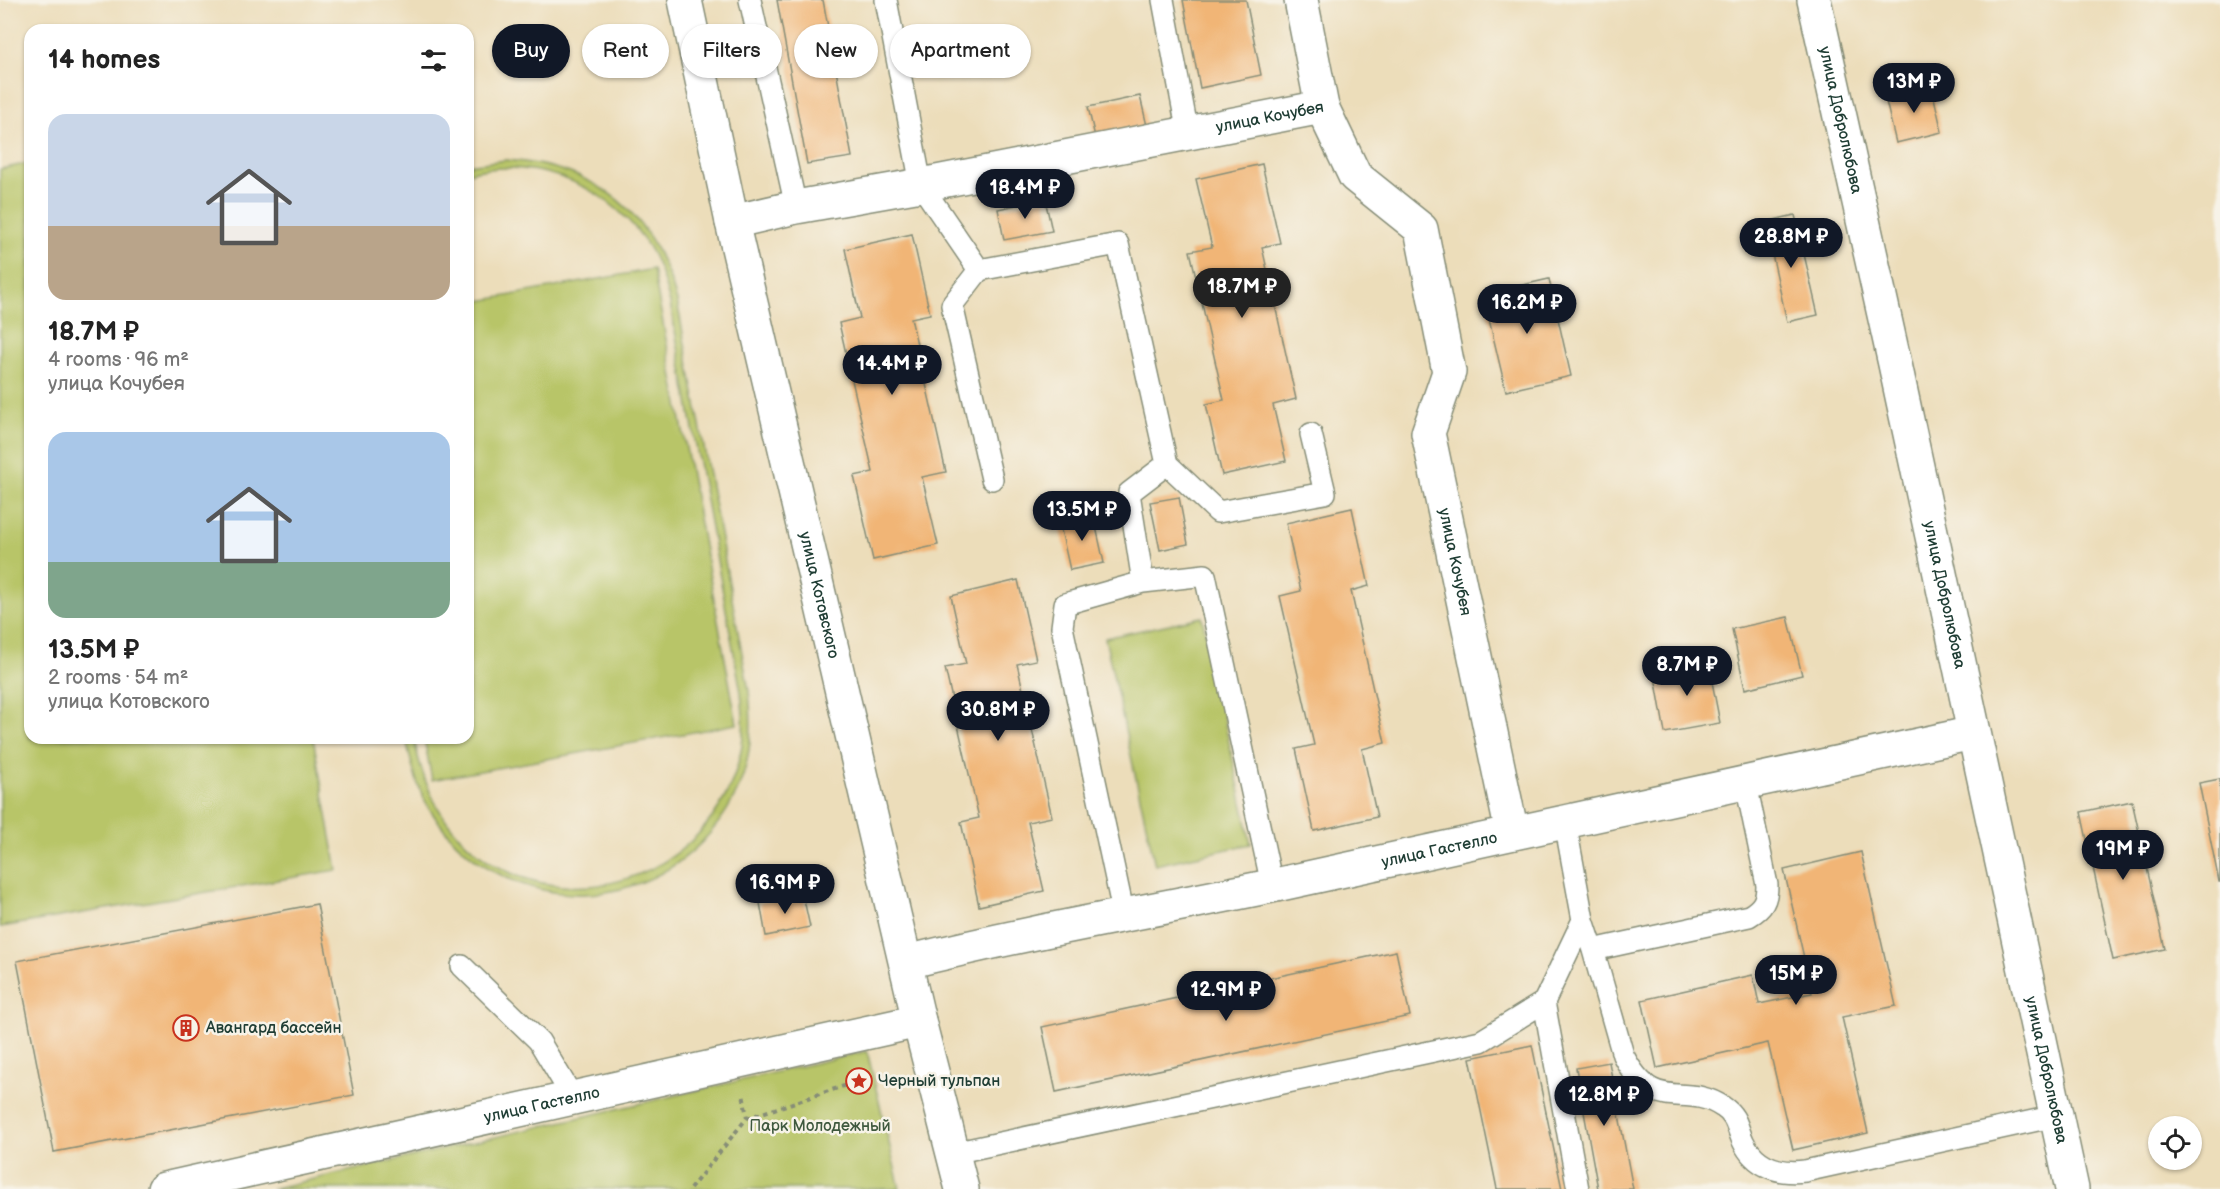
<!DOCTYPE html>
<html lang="en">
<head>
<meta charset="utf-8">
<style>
  :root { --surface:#fff; --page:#f6f6f6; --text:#222; --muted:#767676; --accent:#111827 }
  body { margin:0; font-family:"Balsamiq Sans",sans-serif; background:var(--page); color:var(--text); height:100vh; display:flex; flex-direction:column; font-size:22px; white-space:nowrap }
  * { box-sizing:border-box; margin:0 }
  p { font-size:20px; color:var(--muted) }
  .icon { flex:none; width:33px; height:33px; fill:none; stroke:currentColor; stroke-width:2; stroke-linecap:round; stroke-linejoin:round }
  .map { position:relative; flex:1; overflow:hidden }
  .panel { position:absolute; left:24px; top:24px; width:450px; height:720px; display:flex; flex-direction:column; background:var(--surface); border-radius:18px; box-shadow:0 2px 4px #0004 }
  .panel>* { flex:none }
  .hud { position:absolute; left:492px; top:24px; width:570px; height:54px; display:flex; gap:12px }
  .controls { position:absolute; left:2148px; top:1116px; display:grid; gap:12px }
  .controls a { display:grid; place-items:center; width:54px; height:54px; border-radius:50%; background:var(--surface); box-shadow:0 2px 4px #0004; font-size:30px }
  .price { position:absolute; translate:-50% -51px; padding:0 14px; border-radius:21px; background:var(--accent); color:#fff; font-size:20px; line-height:39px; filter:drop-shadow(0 2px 3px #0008) }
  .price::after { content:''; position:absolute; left:50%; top:36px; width:18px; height:14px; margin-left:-9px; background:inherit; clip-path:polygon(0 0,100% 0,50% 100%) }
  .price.current { background:#222; color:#fff }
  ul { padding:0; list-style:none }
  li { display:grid; align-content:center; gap:12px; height:318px; padding:0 24px }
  li span { display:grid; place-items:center; height:186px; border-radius:18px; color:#555 }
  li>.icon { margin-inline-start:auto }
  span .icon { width:108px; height:108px; fill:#fffc; stroke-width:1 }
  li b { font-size:26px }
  h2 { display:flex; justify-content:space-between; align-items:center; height:72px; padding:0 24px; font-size:26px }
  .chip { padding:0 21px; border-radius:27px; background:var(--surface); box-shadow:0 2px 4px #0004; font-size:21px; line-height:54px }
  .chip.current { background:var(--accent); color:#fff }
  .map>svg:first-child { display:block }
  .green { fill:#b8c567; stroke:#6c814e; stroke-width:1.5 }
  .building { fill:#f1b576 }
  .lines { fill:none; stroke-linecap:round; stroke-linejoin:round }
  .lane-casing { stroke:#868d77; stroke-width:24 }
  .street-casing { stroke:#868d77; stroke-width:36 }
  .path { stroke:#868d77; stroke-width:4; stroke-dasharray:4.5 4.5; stroke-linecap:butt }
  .lane { stroke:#fff; stroke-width:21 }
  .street { stroke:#fff; stroke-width:33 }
  .labels { text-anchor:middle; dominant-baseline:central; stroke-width:5; stroke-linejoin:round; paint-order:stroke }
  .street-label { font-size:16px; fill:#1f3d34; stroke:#f7f3e8 }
  .poi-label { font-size:16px; fill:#1f3d34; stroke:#f7f3e8; text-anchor:start }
  .park-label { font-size:16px; fill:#3e583e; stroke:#f7f3e8 }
</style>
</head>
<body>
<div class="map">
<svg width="2220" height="1189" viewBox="0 0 2220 1189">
  <rect width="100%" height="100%" fill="#f7f3e8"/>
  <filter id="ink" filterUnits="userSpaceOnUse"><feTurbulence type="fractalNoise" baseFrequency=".0167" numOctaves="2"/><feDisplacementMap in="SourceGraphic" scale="12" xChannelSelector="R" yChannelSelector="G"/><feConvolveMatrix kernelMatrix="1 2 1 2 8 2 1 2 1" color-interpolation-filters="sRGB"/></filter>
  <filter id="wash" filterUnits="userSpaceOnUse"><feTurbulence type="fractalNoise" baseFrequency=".008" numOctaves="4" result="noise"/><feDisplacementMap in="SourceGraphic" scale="24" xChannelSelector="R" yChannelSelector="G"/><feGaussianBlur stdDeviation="1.35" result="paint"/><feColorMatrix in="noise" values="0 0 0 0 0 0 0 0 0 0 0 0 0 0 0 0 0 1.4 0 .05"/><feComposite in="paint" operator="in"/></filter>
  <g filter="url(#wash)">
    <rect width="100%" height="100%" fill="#ecddba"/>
    <path class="green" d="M506,160C599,167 652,211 677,301L749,691C751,711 752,730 749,750C744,785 726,817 702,842C621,924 492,906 431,811C417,790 411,763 406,738H414C420,771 431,803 453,829C543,935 714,886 741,751C745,732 743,712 741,692L670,303C665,284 660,267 651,251C616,188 537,155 468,173V165Z
      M30,163V738H313L337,870L0,927V169Z
      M653,269L737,724L432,780L424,738H468V303Z
      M1202,617L1251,844L1155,865L1105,638Z
      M867,1051L900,1189H271Z"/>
    <g id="blocks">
      <path class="building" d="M777,0H823L852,157L807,164Z
        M1183,0H1246L1261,75L1200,88Z
        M1931,85L1942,132L1896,143L1885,97Z
        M1140,96L1147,126L1095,137L1088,107Z
        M1262,164L1280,243L1262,247L1296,399L1273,405L1286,461L1222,475L1206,404L1224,400L1190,251L1212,247L1196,179Z
        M1045,199L1052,231L1004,240L998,209Z
        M1795,215L1818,315L1787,322L1765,222Z
        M912,234L930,314L911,318L946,472L922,477L938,545L873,560L854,476L873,472L839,323L860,318L845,249Z
        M1549,279L1571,376L1506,391L1483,294Z
        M1179,497L1188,544L1160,550L1150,502Z
        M1352,508L1369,586L1351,591L1385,743L1362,749L1377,817L1314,831L1296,749L1314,745L1280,596L1301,591L1286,523Z
        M1093,513L1104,563L1070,570L1059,521Z
        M1018,580L1036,660L1017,664L1052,817L1028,822L1044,891L979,906L961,822L979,818L945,668L966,664L951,596Z
        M1788,617L1802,675L1745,689L1732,629Z
        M1708,661L1720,723L1665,733L1654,671Z
        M2220,779V882H2219L2199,783Z
        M2132,801L2165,949L2113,960L2081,812Z
        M1861,852L1896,1006L1842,1017L1868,1133L1793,1150L1768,1043L1657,1068L1642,1000L1753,975L1759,1004L1812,993L1784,870Z
        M803,895L810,927L766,936L760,903Z
        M317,904L354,1095L54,1152L17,961Z
        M1396,951L1410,1016L1056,1092L1042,1027Z
        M1532,1045L1562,1189H1497L1470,1058Z
        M1609,1062L1633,1189H1598L1576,1068Z"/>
    </g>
  </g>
  <g filter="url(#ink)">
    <use href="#blocks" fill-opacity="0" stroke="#868d77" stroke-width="1.5"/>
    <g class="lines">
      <g class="lane-casing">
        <path id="lane" d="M750,0L796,207
          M886,0L921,185L979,270L1118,244L1167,464L1129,493L1143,582
          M1163,0L1188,134
          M979,270L952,305L992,479
          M1167,464L1218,512L1325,493L1311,434
          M1124,916L1062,627L1065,604L1143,582L1205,575L1272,885
          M1583,920L1593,950L1623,1055C1655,1118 1683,1080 1723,1107C1737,1116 1737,1128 1743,1141C1755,1167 1779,1174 1805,1171L2056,1116
          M1593,950L1749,916C1763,908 1767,900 1767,885L1746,784
          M462,966L539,1041L573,1098
          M1544,1002L1578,1189
          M953,1153L1481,1041L1544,1002L1583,920L1565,822"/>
      </g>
      <g class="street-casing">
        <g id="street">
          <path id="s1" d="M685,0L732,222L919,1021L962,1189"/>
          <path id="s2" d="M1301,0L1322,107L1355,176L1421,229L1449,372L1428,433L1512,833"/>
          <path id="s3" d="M1814,0L1895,364L2072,1189"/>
          <path id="s4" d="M732,222L796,207L921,185L1322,107"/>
          <path id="s5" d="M907,962C1027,932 1150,911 1271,886C1505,836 1739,785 1973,733"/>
          <path id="s6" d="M164,1189L919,1021"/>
        </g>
      </g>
      <path class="path" d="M747,1118L859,1081
        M690,1189L747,1118L743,1093"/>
      <use href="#lane" class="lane"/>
      <use href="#street" class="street"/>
    </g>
  </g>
  <defs>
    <g id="building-ring" transform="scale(1.35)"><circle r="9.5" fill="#f7f3e8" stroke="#c8321e" stroke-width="1.5"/><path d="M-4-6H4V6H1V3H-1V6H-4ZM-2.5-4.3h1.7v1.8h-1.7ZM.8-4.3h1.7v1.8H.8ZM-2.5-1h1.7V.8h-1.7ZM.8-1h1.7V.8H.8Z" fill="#c8321e"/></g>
    <g id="sight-ring" transform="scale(1.35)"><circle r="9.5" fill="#f7f3e8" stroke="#c8321e" stroke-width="1.5"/><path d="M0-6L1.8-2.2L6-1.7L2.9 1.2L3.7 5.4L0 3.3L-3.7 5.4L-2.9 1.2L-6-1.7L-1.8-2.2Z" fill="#c8321e"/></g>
  </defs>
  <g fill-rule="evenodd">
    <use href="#building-ring" x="186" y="1028"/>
    <use href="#sight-ring" x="859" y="1081"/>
  </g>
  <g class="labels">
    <g class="street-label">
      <text stroke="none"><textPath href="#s3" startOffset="123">улица Добролюбова</textPath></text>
      <text stroke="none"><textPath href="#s4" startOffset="548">улица Кочубея</textPath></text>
      <text stroke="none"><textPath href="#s2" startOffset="612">улица Кочубея</textPath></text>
      <text stroke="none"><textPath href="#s3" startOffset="609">улица Добролюбова</textPath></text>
      <text stroke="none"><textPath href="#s1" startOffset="610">улица Котовского</textPath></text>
      <text stroke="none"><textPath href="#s5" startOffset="544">улица Гастелло</textPath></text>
      <text stroke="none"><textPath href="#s3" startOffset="1095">улица Добролюбова</textPath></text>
      <text stroke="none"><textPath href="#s6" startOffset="387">улица Гастелло</textPath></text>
    </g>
    <g class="poi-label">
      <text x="206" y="1028">Авангард бассейн</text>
      <text x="878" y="1081">Черный тульпан</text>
    </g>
    <g class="park-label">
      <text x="820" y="1126">Парк Молодежный</text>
    </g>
  </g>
</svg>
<div class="controls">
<a><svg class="icon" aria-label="locate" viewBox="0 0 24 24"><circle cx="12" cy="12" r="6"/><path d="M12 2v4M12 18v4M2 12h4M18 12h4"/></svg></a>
</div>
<b class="price" style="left:1914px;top:114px">13M ₽</b>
<b class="price" style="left:1025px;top:220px">18.4M ₽</b>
<b class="price" style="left:1791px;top:269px">28.8M ₽</b>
<b class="price current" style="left:1242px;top:319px">18.7M ₽</b>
<b class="price" style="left:1527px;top:335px">16.2M ₽</b>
<b class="price" style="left:892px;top:396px">14.4M ₽</b>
<b class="price" style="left:1082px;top:542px">13.5M ₽</b>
<b class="price" style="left:1687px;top:697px">8.7M ₽</b>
<b class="price" style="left:998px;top:742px">30.8M ₽</b>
<b class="price" style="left:2123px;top:881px">19M ₽</b>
<b class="price" style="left:785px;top:915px">16.9M ₽</b>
<b class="price" style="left:1796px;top:1006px">15M ₽</b>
<b class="price" style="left:1226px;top:1022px">12.9M ₽</b>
<b class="price" style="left:1604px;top:1127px">12.8M ₽</b>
<div class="hud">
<a class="chip current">Buy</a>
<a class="chip">Rent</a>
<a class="chip">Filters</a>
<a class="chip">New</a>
<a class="chip">Apartment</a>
</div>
<section class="panel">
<h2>14 homes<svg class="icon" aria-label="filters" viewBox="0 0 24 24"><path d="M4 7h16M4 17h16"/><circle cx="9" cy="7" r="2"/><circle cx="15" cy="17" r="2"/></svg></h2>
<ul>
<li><span style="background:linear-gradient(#c9d6e8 60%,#b9a48a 0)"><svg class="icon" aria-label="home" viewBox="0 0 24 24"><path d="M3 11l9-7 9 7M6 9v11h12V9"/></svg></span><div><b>18.7M ₽</b><p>4 rooms · 96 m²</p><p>улица Кочубея</p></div></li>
<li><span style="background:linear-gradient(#a9c7e8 70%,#7fa58c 0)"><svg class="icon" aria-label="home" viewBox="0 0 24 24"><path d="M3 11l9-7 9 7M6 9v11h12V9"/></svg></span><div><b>13.5M ₽</b><p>2 rooms · 54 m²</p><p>улица Котовского</p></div></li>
</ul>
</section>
</div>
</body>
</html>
